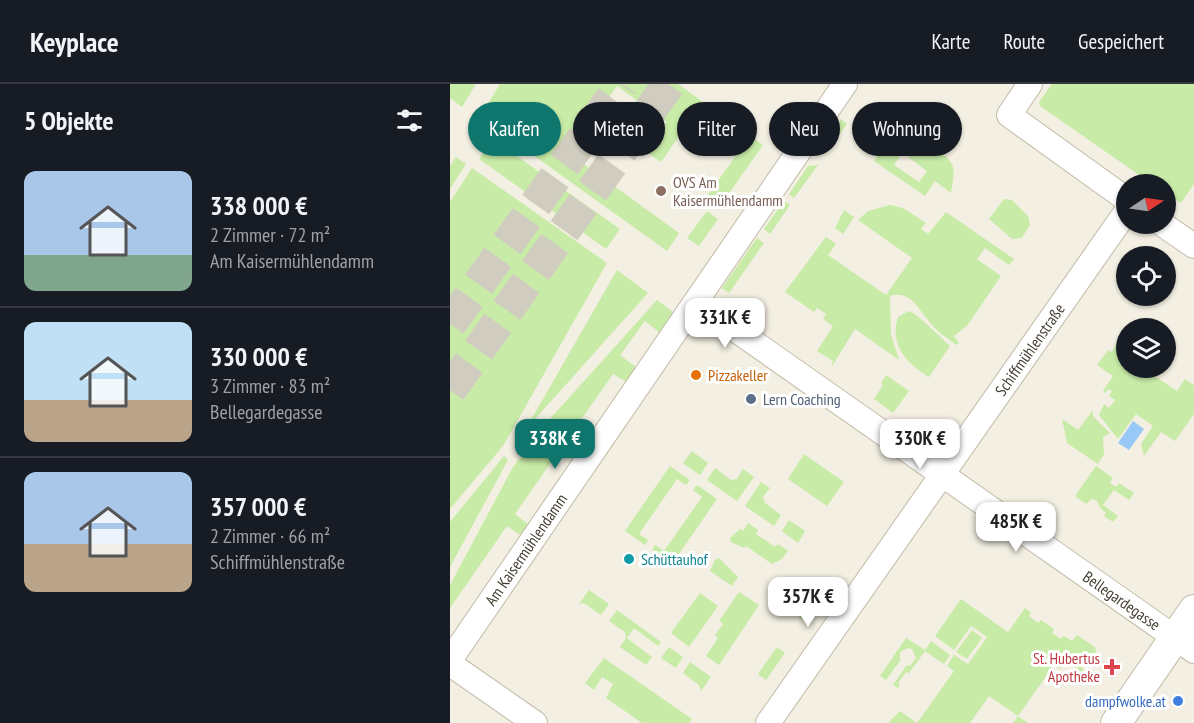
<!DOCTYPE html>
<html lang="de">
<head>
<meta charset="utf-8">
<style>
  :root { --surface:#171b24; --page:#242831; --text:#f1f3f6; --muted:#9ea1a6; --line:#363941; --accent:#0f766e }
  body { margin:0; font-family:"PT Sans Narrow",sans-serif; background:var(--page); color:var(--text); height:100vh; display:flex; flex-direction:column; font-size:22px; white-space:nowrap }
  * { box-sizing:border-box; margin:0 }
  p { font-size:20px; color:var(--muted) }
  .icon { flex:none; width:33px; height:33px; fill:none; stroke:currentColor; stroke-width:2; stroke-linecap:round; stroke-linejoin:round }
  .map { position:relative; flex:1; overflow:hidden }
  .panel { display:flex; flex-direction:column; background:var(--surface); width:450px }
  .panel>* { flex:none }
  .guide { position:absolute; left:18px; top:18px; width:570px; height:54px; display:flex; gap:12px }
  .needle { width:39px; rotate:77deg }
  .tools { position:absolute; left:666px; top:90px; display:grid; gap:12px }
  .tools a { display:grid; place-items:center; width:60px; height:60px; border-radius:50%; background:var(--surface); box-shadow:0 2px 4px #0004; font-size:30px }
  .price { position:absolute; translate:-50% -51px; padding:0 14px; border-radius:12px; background:#fff; color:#222; font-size:20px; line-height:39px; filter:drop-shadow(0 2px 3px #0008) }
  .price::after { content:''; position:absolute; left:50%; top:36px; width:18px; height:14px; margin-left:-9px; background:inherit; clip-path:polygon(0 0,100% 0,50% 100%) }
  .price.on { background:var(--accent); color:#fff }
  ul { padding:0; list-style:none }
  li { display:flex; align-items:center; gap:18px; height:150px; padding:0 24px }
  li+li { border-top:2px solid var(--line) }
  li span { display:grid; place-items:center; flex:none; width:168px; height:120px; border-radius:12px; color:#555 }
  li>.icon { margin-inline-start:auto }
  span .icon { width:72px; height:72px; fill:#fffc; stroke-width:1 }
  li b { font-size:26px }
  h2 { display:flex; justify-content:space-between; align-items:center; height:72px; padding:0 24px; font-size:26px }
  .chip { padding:0 21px; border-radius:27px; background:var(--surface); box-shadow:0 2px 4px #0004; font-size:21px; line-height:54px }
  .chip.on { background:var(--accent); color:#fff }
  header { display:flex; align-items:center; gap:36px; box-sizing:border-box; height:84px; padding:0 30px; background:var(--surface); border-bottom:2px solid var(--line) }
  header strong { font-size:28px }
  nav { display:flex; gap:33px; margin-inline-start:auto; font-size:21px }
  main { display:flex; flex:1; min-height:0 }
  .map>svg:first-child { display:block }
  .green { fill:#c8eba7 }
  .water { fill:#98c9f6 }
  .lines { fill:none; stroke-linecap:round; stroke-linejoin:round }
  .motorway-tunnel { stroke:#d0ccbf; stroke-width:33; stroke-dasharray:33 16; stroke-linecap:butt }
  .minor-casing { stroke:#c1baa7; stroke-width:26 }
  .tertiary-casing { stroke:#c1baa7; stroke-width:32 }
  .minor { stroke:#fff; stroke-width:24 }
  .tertiary { stroke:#fff; stroke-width:30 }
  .education-dot { fill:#8d6e63; stroke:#fff; stroke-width:2 }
  .food-dot { fill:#e8710a; stroke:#fff; stroke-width:2 }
  .service-dot { fill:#5c6f8a; stroke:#fff; stroke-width:2 }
  .culture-dot { fill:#0f9aa8; stroke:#fff; stroke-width:2 }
  .health-dot { fill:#e0444e; stroke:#fff; stroke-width:2 }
  .shop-dot { fill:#3f7fe0; stroke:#fff; stroke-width:2 }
  .labels { text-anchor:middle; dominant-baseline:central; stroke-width:6; stroke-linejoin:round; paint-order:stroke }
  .education-label { font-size:16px; fill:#785e54; stroke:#fff; text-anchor:start }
  .street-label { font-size:16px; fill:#443f32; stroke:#fff }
  .food-label { font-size:16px; fill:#c56008; stroke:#fff; text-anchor:start }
  .service-label { font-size:16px; fill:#4e5e75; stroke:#fff; text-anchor:start }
  .culture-label { font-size:16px; fill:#0d838f; stroke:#fff; text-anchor:start }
  .health-label { font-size:16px; fill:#be3a42; stroke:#fff; text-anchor:end }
  .shop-label { font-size:16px; fill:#366cbe; stroke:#fff; text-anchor:end }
</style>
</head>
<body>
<header>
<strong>Keyplace</strong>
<nav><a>Karte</a><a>Route</a><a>Gespeichert</a></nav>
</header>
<main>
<section class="panel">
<h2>5 Objekte<svg class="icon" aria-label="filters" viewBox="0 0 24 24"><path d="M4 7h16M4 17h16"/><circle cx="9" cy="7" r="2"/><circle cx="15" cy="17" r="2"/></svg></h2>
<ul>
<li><span style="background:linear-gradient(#a9c7e8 70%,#7fa58c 0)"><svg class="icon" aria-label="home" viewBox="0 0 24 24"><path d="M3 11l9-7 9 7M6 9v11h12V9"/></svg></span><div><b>338 000 €</b><p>2 Zimmer · 72 m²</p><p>Am Kaisermühlendamm</p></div></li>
<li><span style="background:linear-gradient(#bfe0f5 65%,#b9a48a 0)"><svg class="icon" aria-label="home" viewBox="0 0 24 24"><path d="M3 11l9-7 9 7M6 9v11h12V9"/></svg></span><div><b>330 000 €</b><p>3 Zimmer · 83 m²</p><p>Bellegardegasse</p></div></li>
<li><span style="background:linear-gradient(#a9c7e8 60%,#b9a48a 0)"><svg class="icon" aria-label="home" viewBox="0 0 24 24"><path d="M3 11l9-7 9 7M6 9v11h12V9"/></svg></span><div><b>357 000 €</b><p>2 Zimmer · 66 m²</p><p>Schiffmühlenstraße</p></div></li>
</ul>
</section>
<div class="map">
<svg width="744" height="639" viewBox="0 0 744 639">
  <rect width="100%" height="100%" fill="#f3efe2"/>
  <path class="green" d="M0,0H26L12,23L0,14Z
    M50,0H228L253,18L211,78L195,67L217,38L167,2L146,31L139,26L135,33L183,68L180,73L133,39L113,65L229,149L217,167L30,33Z
    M602,0H744V100L731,119L716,110V100H702L590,22L589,18Z
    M391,35L397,40L375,71L373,61Z
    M442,50L456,63L444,81L469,98L477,87L458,73L467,59C477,58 501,72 503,83C505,91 502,101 501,109L485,97L475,112L424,77Z
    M300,52L313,61L270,122L257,112Z
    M43,55L170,145L156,165L29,75Z
    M6,73L16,80L0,105V82Z
    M368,81L344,114L339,110L358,82Z
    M22,84L157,179L53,362L0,425V118Z
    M554,115L562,116L578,132L580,141L572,154L562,155L539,135Z
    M334,117L340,121L320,150L314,145Z
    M440,121L453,124L476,139L471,145L478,150L496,128L564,175L559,181L535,164L527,175L551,192L517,242L504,252L509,259L506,261C499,255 490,250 484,243C471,231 463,205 440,212L441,251L449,276L405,245L381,284L383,277L367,267L383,242L373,235L376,230L367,224L364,228L335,208L376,153L386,160L378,171L436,211L462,174L408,136L418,127Z
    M394,126L404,133L393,150L385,144Z
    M257,127L268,135L249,162L237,154Z
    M307,154L314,159L279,209L272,204Z
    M167,186L198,209L77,344L78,341Z
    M207,216L223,228L210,249L195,237L170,271L187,284L178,299L163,290L65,430L78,440L70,451L57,442L0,524V501L63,383L99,336Z
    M459,227C468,230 491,254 500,262L479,293C457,280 439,261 448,233Z
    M671,250L676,253V257L670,255L667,261L676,272V284H693L727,307L735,295L744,301V330L725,357L711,348L694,372L691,360L703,342L686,330L668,355L649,331L654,320L659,324L665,316L659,312L662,307L658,305L655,309L653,307L663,292L647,281L658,266L662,268Z
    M436,291L459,307L443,329L424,315L433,301L431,299Z
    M643,326V332L660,349L653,353L654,370L648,380L617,359L612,335L628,346Z
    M242,367L258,379L250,391L233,379Z
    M354,370L394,398L377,422L338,395Z
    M54,372L58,376L0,483V438Z
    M220,382L240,396L236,401L227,395L189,450L198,456L195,461L175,447Z
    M646,382L663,394L660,399L666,403L669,399L684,409L679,416L664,406L653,421L668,432L663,438L654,432L656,429L650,424L647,417L642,415L636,420L625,412Z
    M265,384L281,396L287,395L293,385L304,393L287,417L257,396Z
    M311,398L320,404L313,413L315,419L331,431L324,442L295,422Z
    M247,401L267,415L222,480L202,466L205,461L214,467L252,413L243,406Z
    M339,436L355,447L348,459L332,447Z
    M298,439L308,446L306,450L325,463L328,460L338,467L332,475L322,480L296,462L294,464L281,458L280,454L290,445L293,447Z
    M269,474L288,493L282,502L260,487L265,476Z
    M367,505L375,511L356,538L349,533Z
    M139,506L159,520L151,531L134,519L129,520Z
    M289,508L309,521L269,581L256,572L268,554L265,551L273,540L269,537Z
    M250,509L268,522L239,563L221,549Z
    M511,515L558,548L575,524L581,529L579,532L588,539L591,536L604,545L602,549L611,555L614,552L622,557L627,551L645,563L646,568L643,572L640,570L631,583L634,585L631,588L616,577L610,585L604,581L568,632L578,639H563L568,632L539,612L520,639H438L450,627L467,639L504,587L497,582L504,571L518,580L537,553L521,542L504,566L485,552Z
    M167,526L211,558L208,562L184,544L177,554L202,573L196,581L170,563L176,554L175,548L159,537Z
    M522,546L532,554L517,575L506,568Z
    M456,554L475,566L481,557L500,571L494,580L475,567L459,589L456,588L448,599L450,601L448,604L443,601L456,582L461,581L466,574L462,565L458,564L450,568V577L436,596L430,592Z
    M219,563L233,573L226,584L211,574Z
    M327,563L335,569L316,596L308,590Z
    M154,574L242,635L239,639H192L156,614L163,600L152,593L144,606L135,599Z
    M240,578L261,593L251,607L249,601L233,589Z"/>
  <path class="water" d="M683,337L694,345L679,366L668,359Z"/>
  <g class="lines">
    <path class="motorway-tunnel" d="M0,240L172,0
      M0,306L219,0"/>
    <g class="minor-casing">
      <g id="minor">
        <path d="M580,0L559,31L676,115"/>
        <path d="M712,140L744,162"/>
        <path id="s1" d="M246,218L744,567"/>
        <path id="s2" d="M0,576L395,0"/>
        <path d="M0,580L85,639"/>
        <path id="s3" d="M318,639L676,128"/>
      </g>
    </g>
    <g class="tertiary-casing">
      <path id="tertiary" d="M666,639L744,526"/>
    </g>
    <use href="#minor" class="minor"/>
    <use href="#tertiary" class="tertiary"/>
  </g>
  <circle class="education-dot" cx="211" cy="107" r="6"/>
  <circle class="food-dot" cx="246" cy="291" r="6"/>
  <circle class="service-dot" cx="301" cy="315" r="6"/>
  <circle class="culture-dot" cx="179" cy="475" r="6"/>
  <path class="health-dot" d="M659 574h6v6h6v6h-6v6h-6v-6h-6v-6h6z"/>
  <circle class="shop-dot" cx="728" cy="617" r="6"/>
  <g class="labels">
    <g class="education-label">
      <text x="223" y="98">OVS Am<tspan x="223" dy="18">Kaisermühlendamm</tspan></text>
    </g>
    <g class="street-label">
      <text stroke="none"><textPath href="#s3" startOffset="456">Schiffmühlenstraße</textPath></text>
      <text stroke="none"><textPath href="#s2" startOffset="134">Am Kaisermühlendamm</textPath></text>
      <text stroke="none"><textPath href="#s1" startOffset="520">Bellegardegasse</textPath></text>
    </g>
    <g class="food-label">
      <text x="258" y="291">Pizzakeller</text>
    </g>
    <g class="service-label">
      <text x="313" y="315">Lern Coaching</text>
    </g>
    <g class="culture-label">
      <text x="191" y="475">Schüttauhof</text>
    </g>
    <g class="health-label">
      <text x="650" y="574">St. Hubertus<tspan x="650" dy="18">Apotheke</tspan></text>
    </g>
    <g class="shop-label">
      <text x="716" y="617">dampfwolke.at</text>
    </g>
  </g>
</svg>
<div class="tools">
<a><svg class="needle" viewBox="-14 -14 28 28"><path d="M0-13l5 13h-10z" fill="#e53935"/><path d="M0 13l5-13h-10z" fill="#9ea1a6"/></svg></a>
<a><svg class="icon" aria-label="locate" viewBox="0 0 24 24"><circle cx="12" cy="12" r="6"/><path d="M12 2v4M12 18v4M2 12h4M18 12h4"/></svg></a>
<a><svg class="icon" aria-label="layers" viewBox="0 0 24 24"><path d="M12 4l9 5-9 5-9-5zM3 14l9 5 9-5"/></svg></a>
</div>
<b class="price" style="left:275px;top:265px">331K €</b>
<b class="price on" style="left:105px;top:386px">338K €</b>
<b class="price" style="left:470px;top:386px">330K €</b>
<b class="price" style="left:566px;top:469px">485K €</b>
<b class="price" style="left:358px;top:544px">357K €</b>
<div class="guide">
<a class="chip on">Kaufen</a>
<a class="chip">Mieten</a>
<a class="chip">Filter</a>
<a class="chip">Neu</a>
<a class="chip">Wohnung</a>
</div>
</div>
</main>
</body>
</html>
